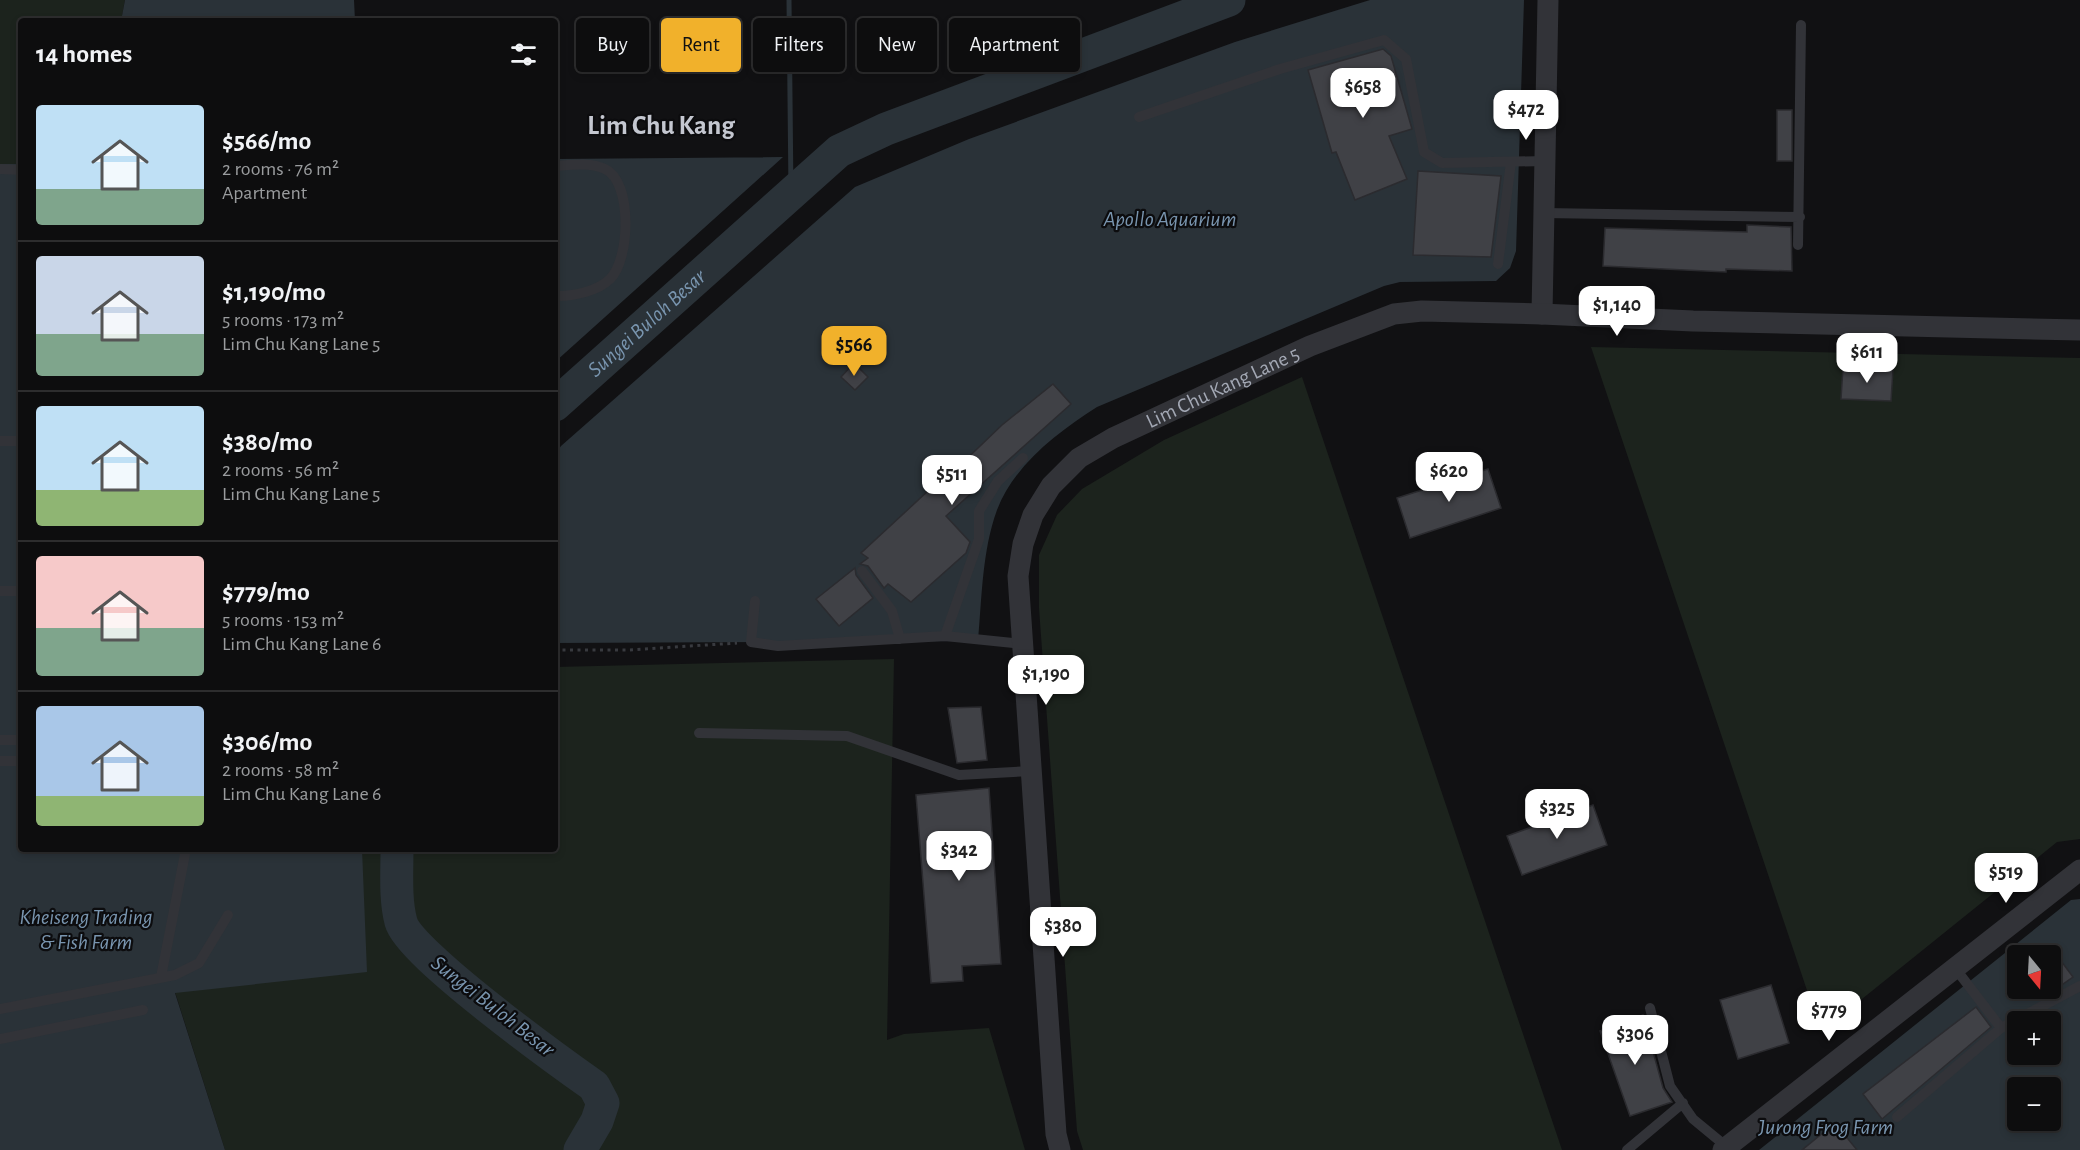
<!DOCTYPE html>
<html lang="en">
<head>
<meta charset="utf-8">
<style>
  :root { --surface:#0d0d0e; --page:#1b1b1c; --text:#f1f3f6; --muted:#9a9c9e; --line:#2d2d2e; --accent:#f1b12b }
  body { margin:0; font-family:"Alegreya Sans",sans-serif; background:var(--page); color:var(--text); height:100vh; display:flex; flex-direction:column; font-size:22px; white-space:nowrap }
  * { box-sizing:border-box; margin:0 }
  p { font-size:20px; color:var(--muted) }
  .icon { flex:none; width:33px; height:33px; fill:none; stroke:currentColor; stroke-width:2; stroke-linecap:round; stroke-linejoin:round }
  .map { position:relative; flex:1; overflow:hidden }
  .panel { position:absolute; left:18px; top:18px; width:540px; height:834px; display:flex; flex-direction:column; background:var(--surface); border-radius:6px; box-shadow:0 3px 9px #0003,0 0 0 2px var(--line) }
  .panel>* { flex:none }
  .top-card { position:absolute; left:576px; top:18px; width:570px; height:54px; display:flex; gap:12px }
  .needle { width:39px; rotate:162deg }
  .fabs { position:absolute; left:2007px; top:945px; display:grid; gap:12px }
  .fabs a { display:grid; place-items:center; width:54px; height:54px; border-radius:6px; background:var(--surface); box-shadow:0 3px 9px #0003,0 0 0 2px var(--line); font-size:30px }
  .price { position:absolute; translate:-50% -51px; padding:0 14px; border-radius:12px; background:#fff; color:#222; font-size:20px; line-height:39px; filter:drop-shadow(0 2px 3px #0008) }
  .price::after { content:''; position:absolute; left:50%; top:36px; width:18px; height:14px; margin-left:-9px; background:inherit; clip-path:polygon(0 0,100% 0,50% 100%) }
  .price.active { background:var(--accent); color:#111 }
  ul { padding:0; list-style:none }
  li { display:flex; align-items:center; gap:18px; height:150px; padding:0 18px }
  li+li { border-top:2px solid var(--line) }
  li span { display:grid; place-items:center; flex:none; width:168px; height:120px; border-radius:6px; color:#555 }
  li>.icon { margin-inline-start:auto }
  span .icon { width:72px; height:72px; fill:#fffc; stroke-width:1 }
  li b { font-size:26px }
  h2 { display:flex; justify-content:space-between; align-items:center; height:72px; padding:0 18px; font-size:26px }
  .pill { padding:0 21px; border-radius:6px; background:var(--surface); box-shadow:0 3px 9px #0003,0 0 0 2px var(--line); font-size:21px; line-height:54px }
  .pill.active { background:var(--accent); color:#111 }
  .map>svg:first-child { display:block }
  .green { fill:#1c231d }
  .water { fill:#2a3238; fill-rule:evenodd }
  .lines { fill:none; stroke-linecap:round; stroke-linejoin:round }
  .stream { stroke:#2a3238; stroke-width:5 }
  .river { stroke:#2a3238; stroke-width:33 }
  .building { fill:#404146; stroke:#2b2b2f; stroke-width:1.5 }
  .path { stroke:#383a3f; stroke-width:3; stroke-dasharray:3 4.5; stroke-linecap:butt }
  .service { stroke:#323338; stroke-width:10 }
  .minor { stroke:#323338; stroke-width:21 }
  .labels { text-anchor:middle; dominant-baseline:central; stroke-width:4.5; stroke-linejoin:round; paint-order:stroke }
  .street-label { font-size:21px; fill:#a3a8b4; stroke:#0c0c0e }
  .water-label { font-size:22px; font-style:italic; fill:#7995af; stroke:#0c0c0e }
  .district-label { font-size:27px; font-weight:bold; fill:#c4c7d0; stroke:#0c0c0e }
</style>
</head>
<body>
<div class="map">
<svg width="2080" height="1150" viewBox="0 0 2080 1150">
  <rect width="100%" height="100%" fill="#111113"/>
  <path class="green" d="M0,0H125L121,21H21V164H0Z
    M1591,347L2080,358V839L2057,842L1821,1032Z
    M1302,377L1562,1150H1083L1077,1131L1039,608V555L1057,515L1082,489L1164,440Z
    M894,659L887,1040L904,1034L989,1028L1025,1150H225L175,992L205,849H555V667Z"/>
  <path class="water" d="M125,0H354L355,21H121Z
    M1370,0H1524L1516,251L1510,268L1496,281L1400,282L1384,286L1097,407C1058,432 1014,465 997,510C982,551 982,598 978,641L555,643V455L561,446L855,187L969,139L1235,42Z
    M783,157L555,362V159Z
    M0,164H21V849H362L367,972L175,993L225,1150H0Z
    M2080,899V1150H1759L2071,900ZM2018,956H2050V988H2018ZM2018,1022H2050V1054H2018ZM2018,1088H2050V1120H2018Z"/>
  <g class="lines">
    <path class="stream" d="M789,0L791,194"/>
    <g class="river">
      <path id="s1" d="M555,405L839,151L886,129L1229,0"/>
      <path d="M397,849C397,872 395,900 401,922C410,954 560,1062 594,1086L603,1103L597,1121L580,1150"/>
    </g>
  </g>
  <path class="building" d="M1383,49L1391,56L1412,129L1389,136L1407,179L1355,200L1336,152L1332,153L1308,70Z
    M1777,110H1792V161H1777Z
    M1418,171L1501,176L1491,257L1413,255Z
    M1747,225L1791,227L1792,271L1726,269V272L1603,266L1605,228L1747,232Z
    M854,363L868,377L855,390L841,377Z
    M1843,367L1893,369L1891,401L1841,399Z
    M1053,384L1071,404L946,516L970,542L966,553L911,602L888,584L884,588L868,566L860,564L868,558L861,553L929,490L931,493L1002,425Z
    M1488,469L1501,508L1410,538L1397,498Z
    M855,568L856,575L873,598L839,626L816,599Z
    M981,707L987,760L957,763L948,708Z
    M989,788L1001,964L962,966L963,981L931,983L916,795Z
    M1593,805L1607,845L1522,875L1507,836Z
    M2050,946L2073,977L2050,993Z
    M1771,985L1789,1043L1738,1059L1720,1000Z
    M1976,1007L1991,1027L1882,1119L1863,1094Z
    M1643,1015L1663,1088L1672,1102L1630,1116L1600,1031Z
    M1835,1123L1857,1150H1802Z"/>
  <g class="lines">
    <path class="path" d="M555,650H629L737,643"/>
    <path class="service" d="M1139,117L1280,69L1384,40L1406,59L1424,152L1442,163L1545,161
      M555,166C571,165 590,162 605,169C633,182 630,260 610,279C598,291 574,296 558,296
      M0,169L21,170
      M1544,213L1800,217
      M1798,245L1801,25
      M1498,264L1511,162
      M0,441H21
      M862,571L892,611L900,639
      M0,591H21
      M755,601L751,642L778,646L945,636L1022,644
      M945,636L979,539V511L998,481L1023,458
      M699,733L847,736L959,775L1031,771
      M0,740H21
      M0,761H21
      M1955,968L2001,1028
      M161,977L186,849
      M1650,1008L1670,1086L1693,1119L1727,1147
      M0,1009L175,975L199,963L228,915
      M0,1039L143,1010
      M1897,1117L2001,1028L2080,986
      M1627,1150L1683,1103"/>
    <g class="minor">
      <path d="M1542,314L1548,0"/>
      <path id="s2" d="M1060,1150L1056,1134L1018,576L1023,544L1033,515L1051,486L1079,458L1113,438L1310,346L1394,314L1422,311L1542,314L1693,321L2080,330"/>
      <path d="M1723,1150L2080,870"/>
    </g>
  </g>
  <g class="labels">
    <g class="street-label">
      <text stroke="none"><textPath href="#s2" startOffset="873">Lim Chu Kang Lane 5</textPath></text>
    </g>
    <g class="water-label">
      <text x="1170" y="219">Apollo Aquarium</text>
      <text stroke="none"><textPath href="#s1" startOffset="123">Sungei Buloh Besar</textPath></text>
      <text x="86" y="917">Kheiseng Trading<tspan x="86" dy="25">&amp; Fish Farm</tspan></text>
      <text transform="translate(493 1006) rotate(38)">Sungei Buloh Besar</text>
      <text x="1826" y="1127">Jurong Frog Farm</text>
    </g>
    <g class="district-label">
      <text x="661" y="125">Lim Chu Kang</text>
    </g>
  </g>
</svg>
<div class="fabs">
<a><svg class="needle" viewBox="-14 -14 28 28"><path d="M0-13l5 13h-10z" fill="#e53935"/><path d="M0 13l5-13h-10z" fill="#9a9c9e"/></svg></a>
<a>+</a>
<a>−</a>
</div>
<b class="price" style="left:1363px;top:119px">$658</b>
<b class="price" style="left:1526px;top:141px">$472</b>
<b class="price" style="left:1617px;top:337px">$1,140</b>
<b class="price active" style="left:854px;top:377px">$566</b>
<b class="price" style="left:1867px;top:384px">$611</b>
<b class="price" style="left:1449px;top:503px">$620</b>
<b class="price" style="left:952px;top:506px">$511</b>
<b class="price" style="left:1046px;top:706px">$1,190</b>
<b class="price" style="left:1557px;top:840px">$325</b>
<b class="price" style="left:959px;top:882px">$342</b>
<b class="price" style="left:2006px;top:904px">$519</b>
<b class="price" style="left:1063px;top:958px">$380</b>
<b class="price" style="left:1829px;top:1042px">$779</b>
<b class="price" style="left:1635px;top:1066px">$306</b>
<div class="top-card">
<a class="pill">Buy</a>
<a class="pill active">Rent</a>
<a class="pill">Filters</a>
<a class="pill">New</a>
<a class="pill">Apartment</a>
</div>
<section class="panel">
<h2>14 homes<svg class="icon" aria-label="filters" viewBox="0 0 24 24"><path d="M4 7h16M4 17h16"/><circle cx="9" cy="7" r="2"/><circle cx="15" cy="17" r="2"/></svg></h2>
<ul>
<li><span style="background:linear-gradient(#bfe0f5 70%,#7fa58c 0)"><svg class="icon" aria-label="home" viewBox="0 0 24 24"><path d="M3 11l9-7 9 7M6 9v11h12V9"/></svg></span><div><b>$566/mo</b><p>2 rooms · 76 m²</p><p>Apartment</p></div></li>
<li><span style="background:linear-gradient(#c9d6e8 65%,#7fa58c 0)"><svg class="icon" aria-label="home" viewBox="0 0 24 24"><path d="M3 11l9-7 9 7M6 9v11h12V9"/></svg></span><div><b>$1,190/mo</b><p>5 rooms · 173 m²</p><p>Lim Chu Kang Lane 5</p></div></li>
<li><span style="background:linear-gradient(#bfe0f5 70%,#8fb573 0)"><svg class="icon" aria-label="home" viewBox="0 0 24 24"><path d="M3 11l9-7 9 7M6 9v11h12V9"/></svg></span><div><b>$380/mo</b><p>2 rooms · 56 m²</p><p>Lim Chu Kang Lane 5</p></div></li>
<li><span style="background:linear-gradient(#f6c9c9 60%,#7fa58c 0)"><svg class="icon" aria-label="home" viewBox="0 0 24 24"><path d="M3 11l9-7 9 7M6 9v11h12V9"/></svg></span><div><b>$779/mo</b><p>5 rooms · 153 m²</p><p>Lim Chu Kang Lane 6</p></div></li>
<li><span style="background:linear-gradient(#a9c7e8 75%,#8fb573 0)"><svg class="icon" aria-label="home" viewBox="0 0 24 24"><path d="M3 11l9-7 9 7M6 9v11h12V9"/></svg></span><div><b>$306/mo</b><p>2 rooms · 58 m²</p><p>Lim Chu Kang Lane 6</p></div></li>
</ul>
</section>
</div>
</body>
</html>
